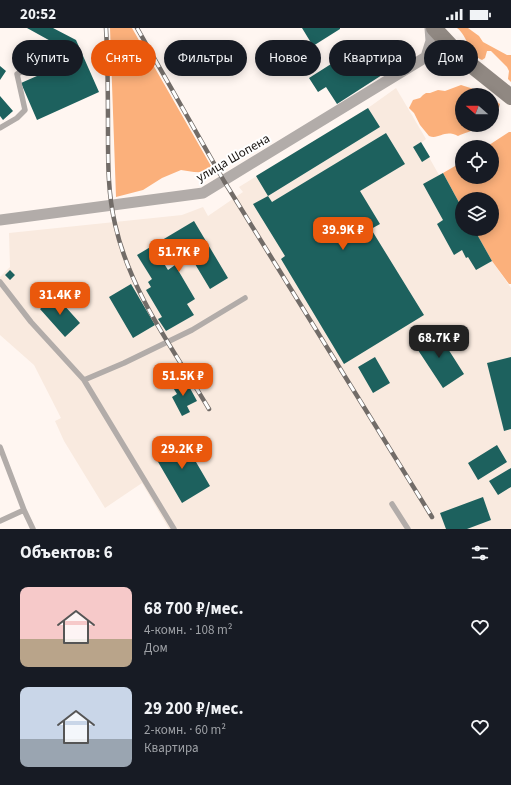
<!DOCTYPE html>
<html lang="ru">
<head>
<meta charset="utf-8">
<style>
  :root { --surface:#171b24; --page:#20242c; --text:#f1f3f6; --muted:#9ea1a6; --accent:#ea580c }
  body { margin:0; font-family:"Source Sans 3",sans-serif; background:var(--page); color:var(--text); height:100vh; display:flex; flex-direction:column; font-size:15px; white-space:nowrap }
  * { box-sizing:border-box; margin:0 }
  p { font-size:13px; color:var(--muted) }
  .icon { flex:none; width:22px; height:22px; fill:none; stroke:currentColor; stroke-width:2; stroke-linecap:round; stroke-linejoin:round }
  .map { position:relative; height:501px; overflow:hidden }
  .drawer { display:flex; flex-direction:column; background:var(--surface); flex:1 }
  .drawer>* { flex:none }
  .hud { position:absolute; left:12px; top:12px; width:487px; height:36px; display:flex; gap:8px }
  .needle { width:26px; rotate:290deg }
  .fabs { position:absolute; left:455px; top:60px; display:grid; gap:8px }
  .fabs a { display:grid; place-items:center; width:44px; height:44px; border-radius:50%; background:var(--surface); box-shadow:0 2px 10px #0003; font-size:20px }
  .price { position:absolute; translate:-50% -34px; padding:0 9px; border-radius:8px; background:var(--accent); color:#fff; font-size:13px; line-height:26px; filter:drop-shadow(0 1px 2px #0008) }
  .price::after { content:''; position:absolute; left:50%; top:24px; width:12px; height:9px; margin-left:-6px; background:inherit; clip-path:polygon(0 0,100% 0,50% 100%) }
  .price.current { background:#222; color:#fff }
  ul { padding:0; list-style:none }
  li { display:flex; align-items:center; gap:12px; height:100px; padding:0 20px }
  li span { display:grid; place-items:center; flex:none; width:112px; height:80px; border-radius:8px; color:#555 }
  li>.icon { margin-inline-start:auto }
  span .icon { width:48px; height:48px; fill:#fffc; stroke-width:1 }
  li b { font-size:17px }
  h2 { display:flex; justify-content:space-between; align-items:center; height:48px; padding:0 20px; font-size:17px }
  .pill { padding:0 14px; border-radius:18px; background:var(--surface); box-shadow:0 2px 10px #0003; font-size:14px; line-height:36px }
  .pill.current { background:var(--accent); color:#fff }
  .status { display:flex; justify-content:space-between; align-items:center; height:28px; padding:0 20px; background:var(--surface); direction:ltr }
  .status svg { height:11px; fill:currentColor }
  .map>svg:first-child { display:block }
  .built { fill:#f9eadf }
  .forest { fill:#fbb07b }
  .building { fill:#1d615e }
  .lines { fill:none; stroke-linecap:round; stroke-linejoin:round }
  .lane { stroke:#b2aca9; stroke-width:5.5 }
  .street { stroke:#b2aca9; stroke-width:11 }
  .secondary { stroke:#908882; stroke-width:16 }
  .rail-casing { stroke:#726c68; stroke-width:4.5 }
  .rail { stroke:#fff; stroke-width:3; stroke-dasharray:9; stroke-linecap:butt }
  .labels { text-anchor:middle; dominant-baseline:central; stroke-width:4; stroke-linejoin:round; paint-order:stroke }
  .street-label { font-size:13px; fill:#15100d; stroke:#fff }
</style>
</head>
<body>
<div class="status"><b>20:52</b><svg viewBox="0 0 49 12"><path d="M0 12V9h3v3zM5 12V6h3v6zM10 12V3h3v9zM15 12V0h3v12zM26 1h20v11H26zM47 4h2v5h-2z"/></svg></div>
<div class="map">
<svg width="511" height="501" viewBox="0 0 511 501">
  <rect width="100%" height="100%" fill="#fff6f1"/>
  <path class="built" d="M396,60L426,111L421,115L439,147L443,145L462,180V201L492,233L511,260V501H169L142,455L105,480L64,413L55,393L61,390L34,337L0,307V249L10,239L9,205L182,187L203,179L208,188L243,164L239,159L368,80Z"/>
  <path class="forest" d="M110,0H132L215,145L194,144L181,142L162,150L143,162L116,169Z
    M457,0H468L479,8L483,14L507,27H511V54L508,51L509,43L507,39L491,23H487L485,30L482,32C468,26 468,8 457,0Z
    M461,57L480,63L488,67H462V97H476C473,105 465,104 458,108C444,101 439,112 429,108L420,97L414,85L409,80L413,72L420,70L423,67L426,65H430L438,62L445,63Z
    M492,71L500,76L499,80L492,83Z
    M509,104H511V256H509L492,233L474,201H492V171H462V180L443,145L462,134V149H492V119H486Z"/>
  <path class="building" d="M27,0H53L76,12L99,64L37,92L21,55L71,33L65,21Z
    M302,0H340V1L313,18Z
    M350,24L359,38L371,30L382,47L337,76L326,59L318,64L309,50Z
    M0,38L6,43L0,52Z
    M0,68L13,83L3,92L0,88Z
    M368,80L380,99L268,168L256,148Z
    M386,105L405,136L360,163L380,196L371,201L424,287L344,336L281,231L285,228L253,176L268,168L272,174Z
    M421,114L430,129L422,134L413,119Z
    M443,145L462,180V201H474L492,233L476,242L468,229L466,230L462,222L454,227L437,196L443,192L423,156Z
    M194,193L228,250L210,261L186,221L163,234L168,242L175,237L195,271L187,276L194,287L166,303L158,291L162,289L146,262L151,259L148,254L152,251L137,227Z
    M10,242L15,247L10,252L5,247Z
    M131,256L155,297L133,310L109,269Z
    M55,267L80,295L65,309L40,281Z
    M436,302L464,346L443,360L414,316Z
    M375,329L390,355L373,365L358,339Z
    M511,329V401L504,403L487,335Z
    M185,351L197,373L187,378L190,384L182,388L172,369L177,366L172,358Z
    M182,410L210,458L182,475L154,427Z
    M497,417L507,434L478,452L468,435Z
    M511,440V459L498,467L489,453Z
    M483,469L491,492L467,501H446L440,485Z"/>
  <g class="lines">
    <path class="lane" d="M0,100L17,90L25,82L17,46L56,28
      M0,254L31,294L84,352L174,501
      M84,352L124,335L192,302L245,270
      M0,419L24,482L0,493
      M392,476L408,501
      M24,482L33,501"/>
    <path class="street" d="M426,29C438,25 449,26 461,29
      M0,192L203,165L426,29L431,13L430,0"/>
    <path class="secondary" d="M434,0L461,29L511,69"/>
    <g class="rail-casing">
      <path id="rail" d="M106,0C108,35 108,70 108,106C108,136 108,166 115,196C130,264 174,322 209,381
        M137,0L224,153L432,489"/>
    </g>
    <use href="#rail" class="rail"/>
  </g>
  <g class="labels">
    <g class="street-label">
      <text transform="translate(233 130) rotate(-30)">улица Шопена</text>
    </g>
  </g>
</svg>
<div class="fabs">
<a><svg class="needle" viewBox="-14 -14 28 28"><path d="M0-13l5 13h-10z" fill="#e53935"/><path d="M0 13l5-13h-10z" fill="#9ea1a6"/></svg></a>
<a><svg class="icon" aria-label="locate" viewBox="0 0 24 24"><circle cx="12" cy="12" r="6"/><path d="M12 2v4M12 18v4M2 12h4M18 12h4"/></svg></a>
<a><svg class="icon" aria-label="layers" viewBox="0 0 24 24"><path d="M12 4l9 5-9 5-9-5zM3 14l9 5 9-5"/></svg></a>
</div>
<b class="price" style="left:343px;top:223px">39.9K ₽</b>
<b class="price" style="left:179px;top:245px">51.7K ₽</b>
<b class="price" style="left:60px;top:288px">31.4K ₽</b>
<b class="price current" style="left:439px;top:331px">68.7K ₽</b>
<b class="price" style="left:183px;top:369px">51.5K ₽</b>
<b class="price" style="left:182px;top:442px">29.2K ₽</b>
<div class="hud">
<a class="pill">Купить</a>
<a class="pill current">Снять</a>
<a class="pill">Фильтры</a>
<a class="pill">Новое</a>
<a class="pill">Квартира</a>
<a class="pill">Дом</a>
</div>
</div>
<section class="drawer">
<h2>Объектов: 6<svg class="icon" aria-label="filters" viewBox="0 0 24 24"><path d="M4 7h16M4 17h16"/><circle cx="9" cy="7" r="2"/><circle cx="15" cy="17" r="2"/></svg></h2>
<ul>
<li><span style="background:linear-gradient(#f6c9c9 65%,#b9a48a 0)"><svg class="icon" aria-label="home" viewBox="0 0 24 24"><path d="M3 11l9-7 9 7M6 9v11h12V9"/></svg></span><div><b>68 700 ₽/мес.</b><p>4-комн. · 108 m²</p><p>Дом</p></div><svg class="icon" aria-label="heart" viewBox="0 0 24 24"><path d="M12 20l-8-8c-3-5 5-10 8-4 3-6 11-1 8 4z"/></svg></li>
<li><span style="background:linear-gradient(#c9d6e8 65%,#9aa5b1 0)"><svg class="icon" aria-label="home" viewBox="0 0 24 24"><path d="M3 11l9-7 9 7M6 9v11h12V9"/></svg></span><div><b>29 200 ₽/мес.</b><p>2-комн. · 60 m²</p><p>Квартира</p></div><svg class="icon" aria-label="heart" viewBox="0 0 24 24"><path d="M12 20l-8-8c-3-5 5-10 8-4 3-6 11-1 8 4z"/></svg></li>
</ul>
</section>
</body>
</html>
